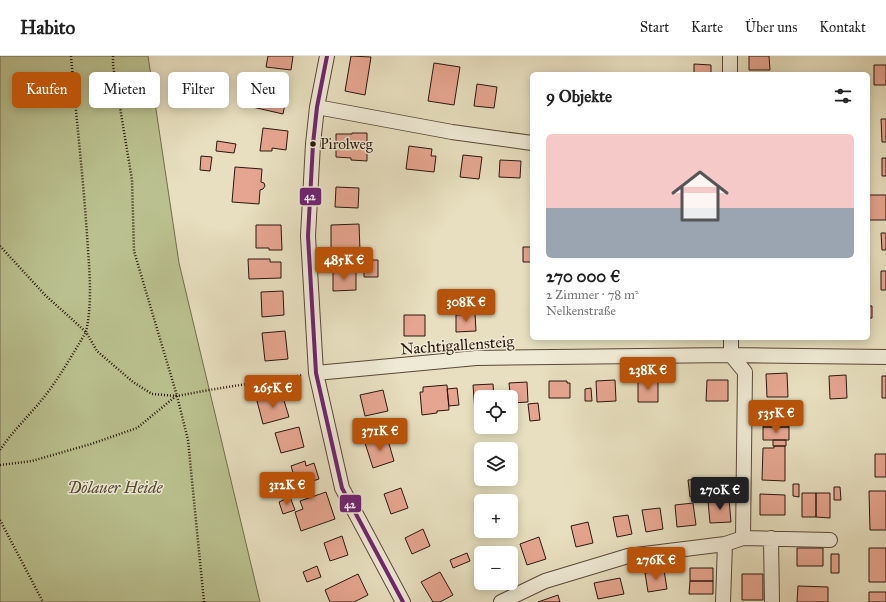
<!DOCTYPE html>
<html lang="de">
<head>
<meta charset="utf-8">
<style>
  :root { --surface:#fff; --page:#f6f6f6; --text:#222; --muted:#767676; --line:#e0e0e0; --accent:#b45309 }
  body { margin:0; font-family:"IM FELL Great Primer",serif; background:var(--page); color:var(--text); height:100vh; display:flex; flex-direction:column; font-size:15px; white-space:nowrap }
  * { box-sizing:border-box; margin:0 }
  p { font-size:13px; color:var(--muted) }
  .icon { flex:none; width:22px; height:22px; fill:none; stroke:currentColor; stroke-width:2; stroke-linecap:round; stroke-linejoin:round }
  .map { position:relative; flex:1; overflow:hidden }
  .details { position:absolute; left:530px; top:16px; width:340px; height:268px; display:flex; flex-direction:column; background:var(--surface); border-radius:6px; box-shadow:0 2px 10px #0003 }
  .details>* { flex:none }
  .banner { position:absolute; left:12px; top:16px; width:380px; height:36px; display:flex; gap:8px }
  .tools { position:absolute; left:474px; top:334px; display:grid; gap:8px }
  .tools a { display:grid; place-items:center; width:44px; height:44px; border-radius:6px; background:var(--surface); box-shadow:0 2px 10px #0003; font-size:20px }
  .price { position:absolute; translate:-50% -34px; padding:0 9px; border-radius:4px; background:var(--accent); color:#fff; font-size:13px; line-height:26px; filter:drop-shadow(0 1px 2px #0008) }
  .price::after { content:''; position:absolute; left:50%; top:24px; width:12px; height:9px; margin-left:-6px; background:inherit; clip-path:polygon(0 0,100% 0,50% 100%) }
  .price.selected { background:#222; color:#fff }
  ul { padding:0; list-style:none }
  li { display:grid; align-content:center; gap:8px; height:212px; padding:0 16px }
  li span { display:grid; place-items:center; height:124px; border-radius:6px; color:#555 }
  li>.icon { margin-inline-start:auto }
  span .icon { width:72px; height:72px; fill:#fffc; stroke-width:1 }
  li b { font-size:17px }
  h2 { display:flex; justify-content:space-between; align-items:center; height:48px; padding:0 16px; font-size:17px }
  .pill { padding:0 14px; border-radius:6px; background:var(--surface); box-shadow:0 2px 10px #0003; font-size:14px; line-height:36px }
  .pill.selected { background:var(--accent); color:#fff }
  header { display:flex; align-items:center; gap:24px; box-sizing:border-box; height:56px; padding:0 20px; background:var(--surface); border-bottom:1px solid var(--line) }
  header strong { font-size:19px }
  nav { display:flex; gap:22px; margin-inline-start:auto; font-size:14px }
  .map>svg:first-child { display:block }
  .green { fill:#bac08f; stroke:#726b4e }
  .building { fill:#e6a590; stroke:#2b160e }
  .lines { fill:none; stroke-linecap:round; stroke-linejoin:round }
  .minor-casing { stroke:#5a483a; stroke-width:16 }
  .path { stroke:#2b160e; stroke-width:2.5; stroke-dasharray:1 2; stroke-linecap:butt }
  .minor { stroke:#efead5; stroke-width:14 }
  .bus-1-casing { stroke:#efead5; stroke-width:7 }
  .bus-1 { stroke:#6f2472; stroke-width:4 }
  .bus-dot { fill:#2b160e; stroke:#efead5; stroke-width:1.5 }
  .labels { text-anchor:middle; dominant-baseline:central; stroke-width:3; stroke-linejoin:round; paint-order:stroke }
  .bus-label { font-size:15px; fill:#2b160e; stroke:#efead5; text-anchor:start }
  .street-label { font-size:16px; fill:#2b160e; stroke:#efead5 }
  .park-label { font-size:16px; font-style:italic; fill:#564935; stroke:#efead5 }
  .line-badge { stroke:#efead5; stroke-width:1.5 }
  .badge-label { font-size:11px; text-anchor:middle; font-weight:bold; fill:#fff }
</style>
</head>
<body>
<header>
<strong>Habito</strong>
<nav><a>Start</a><a>Karte</a><a>Über uns</a><a>Kontakt</a></nav>
</header>
<div class="map">
<svg width="886" height="546" viewBox="0 0 886 546">
  <rect width="100%" height="100%" fill="#e7dfbf"/>
  <filter id="stains"><feTurbulence type="fractalNoise" baseFrequency=".005" numOctaves="4"/><feColorMatrix values="0 0 0 0 .2 0 0 0 0 .09 0 0 0 0 .02 0 0 0 .5 -.17"/></filter>
  <radialGradient id="worn" r=".72"><stop offset=".6" stop-color="#630" stop-opacity="0"/><stop offset="1" stop-color="#630" stop-opacity=".3"/></radialGradient>
  <path class="green" d="M0,0H148L179,207L260,546H0Z"/>
  <path class="building" d="M268,0H293L291,14L266,11Z
    M351,0L371,1L365,39L345,35Z
    M749,0H769L770,14H749Z
    M434,7L460,11L454,49L428,45Z
    M694,8L711,9V18H694Z
    M874,9H886V29H874Z
    M253,26L288,33L283,58L248,50Z
    M477,28L497,31L494,52L474,50Z
    M881,63H886V86H882Z
    M263,72L288,75L286,94L272,92V95H260Z
    M352,77H367V105L351,104V102L336,101V78H352Z
    M217,85L236,88L234,97L216,95Z
    M409,90L432,93L431,100H436L434,116L406,113Z
    M463,99L482,101L479,123L460,121Z
    M201,100L212,101L210,115L200,114Z
    M882,102H886V120H882Z
    M500,104L521,105L520,122L499,121Z
    M235,111L262,113L261,126L264,127L265,130L263,133L260,134L259,148L232,146Z
    M336,131L359,132L358,152L335,151Z
    M869,139H886V164H869Z
    M359,168L360,195H331V169Z
    M256,169H281L282,194H269V192H256Z
    M881,177H886V194H882Z
    M523,191H532V206H523Z
    M248,203H270V206H281V222L249,223Z
    M364,204H378V221H364Z
    M881,215H886V234H881Z
    M333,216H356V234L333,235Z
    M283,235L284,259L262,261L261,236Z
    M868,250H872V262H868Z
    M475,258L476,275L456,276V259Z
    M404,259H425V280H404Z
    M285,275L288,303L265,305L262,277Z
    M787,317L788,341H767L766,318Z
    M846,319L847,342L830,343L829,320Z
    M882,320H886V342H882Z
    M615,324L616,345L597,346L596,325Z
    M638,324H658V346H638Z
    M707,324H728V345H706Z
    M549,325H567V327H570V342H549Z
    M527,326L528,346L511,347L509,327Z
    M493,328L494,341H481V354L475,355L473,329Z
    M447,329L449,354L437,355V357L422,359L420,336H423V331Z
    M457,332L459,349L449,350L447,333Z
    M591,332L592,345H585V333Z
    M383,334L388,355L365,360L360,339Z
    M494,336H500L501,341H494Z
    M282,338L289,361L263,368L257,345Z
    M538,347L540,364L530,365L528,348Z
    M764,359H789V371H763Z
    M299,371L304,391L281,397L275,377Z
    M763,371H789V384H763Z
    M387,381L394,405L373,412L365,387Z
    M773,384H786V390H773Z
    M774,390H785V425L762,424L763,392H774Z
    M875,398H886V421H875Z
    M305,405L306,410L314,407L319,423L297,430L291,410Z
    M698,423L700,440L690,441L688,424Z
    M793,428H799V441L793,440Z
    M711,431L713,444L702,445L700,432Z
    M834,431H840L841,444H834Z
    M401,432L408,452L391,458L384,438Z
    M869,435H886V474H870Z
    M326,436L335,463L301,475L295,456L303,453L300,445Z
    M802,437H816V461H802Z
    M816,437H830V462L816,461Z
    M760,438L785,439V459H760Z
    M290,441L295,454L283,458L279,446Z
    M729,443L731,466L710,467L708,445Z
    M693,447L696,469L677,471L675,449Z
    M660,452L663,473L646,476L642,454Z
    M628,459L632,478L617,481L613,461Z
    M588,466L593,487L576,491L571,470Z
    M423,473L430,490L412,498L405,482Z
    M342,480L348,499L330,505L324,487Z
    M539,481L546,503L527,509L520,488Z
    M797,492H823V510H797Z
    M869,492H886V526H869Z
    M467,497L470,505L453,512L450,504Z
    M831,498H839V517H831Z
    M317,510L321,521L307,526L303,516Z
    M690,512H713V525H690Z
    M664,514L667,533L648,536L645,517Z
    M440,516L453,539L440,546H433L421,526Z
    M358,518L368,539L354,546H330L325,534Z
    M742,518H763V544H742Z
    M620,522L624,538L598,543L594,527Z
    M690,525H713V538H689Z
    M798,530L828,531V546H797Z
    M869,536H886V546H869Z
    M558,539L560,546H538Z"/>
  <g class="lines">
    <g class="minor-casing">
      <path id="minor" d="M327,0L317,51L313,88L308,180L316,317L342,432L403,546
        M730,18V0
        M317,51L452,76L532,87
        M731,282V299L745,316L743,482
        M316,317L476,302L731,299L886,301
        M771,482L772,546
        M501,546L545,525L628,500L725,488L743,482L830,484
        M723,546L725,488"/>
    </g>
    <path class="path" d="M71,0C76,60 83,119 87,179C89,211 93,244 86,276L97,295L133,326L152,338L177,340L209,334L303,319
      M113,0V9L132,124L134,195L177,340L188,384L204,546
      M0,190L45,239L86,276C74,296 62,317 48,336C33,356 14,373 0,394
      M0,409L32,405L91,388L137,372L176,340
      M0,464L43,546"/>
    <use href="#minor" class="minor"/>
    <g class="bus-1-casing">
      <path id="bus-1" d="M327,0L317,51L313,88L308,180L316,317L342,432L403,546"/>
    </g>
    <use href="#bus-1" class="bus-1"/>
  </g>
  <circle class="bus-dot" cx="313" cy="88" r="3.5"/>
  <g class="labels">
    <g class="bus-label">
      <text x="320" y="88">Pirolweg</text>
    </g>
    <g class="street-label">
      <text transform="translate(457 289) rotate(-4)">Nachtigallensteig</text>
    </g>
    <g class="park-label">
      <text x="115" y="431">Dölauer Heide</text>
    </g>
  </g>
  <g class="line-badge">
    <rect x="299" y="131" width="23" height="19" rx="4" fill="#6f2472"/>
    <rect x="339" y="438" width="23" height="19" rx="4" fill="#6f2472"/>
  </g>
  <g class="badge-label">
    <text x="310" y="144">42</text>
    <text x="350" y="452">42</text>
  </g>
  <rect width="100%" height="100%" filter="url(#stains)"/>
  <rect width="100%" height="100%" fill="url(#worn)"/>
</svg>
<div class="tools">
<a><svg class="icon" aria-label="locate" viewBox="0 0 24 24"><circle cx="12" cy="12" r="6"/><path d="M12 2v4M12 18v4M2 12h4M18 12h4"/></svg></a>
<a><svg class="icon" aria-label="layers" viewBox="0 0 24 24"><path d="M12 4l9 5-9 5-9-5zM3 14l9 5 9-5"/></svg></a>
<a>+</a>
<a>−</a>
</div>
<b class="price" style="left:344px;top:225px">485K €</b>
<b class="price" style="left:466px;top:267px">308K €</b>
<b class="price" style="left:648px;top:335px">238K €</b>
<b class="price" style="left:273px;top:353px">265K €</b>
<b class="price" style="left:776px;top:378px">535K €</b>
<b class="price" style="left:380px;top:396px">371K €</b>
<b class="price" style="left:287px;top:450px">312K €</b>
<b class="price selected" style="left:720px;top:455px">270K €</b>
<b class="price" style="left:656px;top:525px">276K €</b>
<div class="banner">
<a class="pill selected">Kaufen</a>
<a class="pill">Mieten</a>
<a class="pill">Filter</a>
<a class="pill">Neu</a>
</div>
<section class="details">
<h2>9 Objekte<svg class="icon" aria-label="filters" viewBox="0 0 24 24"><path d="M4 7h16M4 17h16"/><circle cx="9" cy="7" r="2"/><circle cx="15" cy="17" r="2"/></svg></h2>
<ul>
<li><span style="background:linear-gradient(#f6c9c9 60%,#9aa5b1 0)"><svg class="icon" aria-label="home" viewBox="0 0 24 24"><path d="M3 11l9-7 9 7M6 9v11h12V9"/></svg></span><div><b>270 000 €</b><p>2 Zimmer · 78 m²</p><p>Nelkenstraße</p></div></li>
</ul>
</section>
</div>
</body>
</html>
